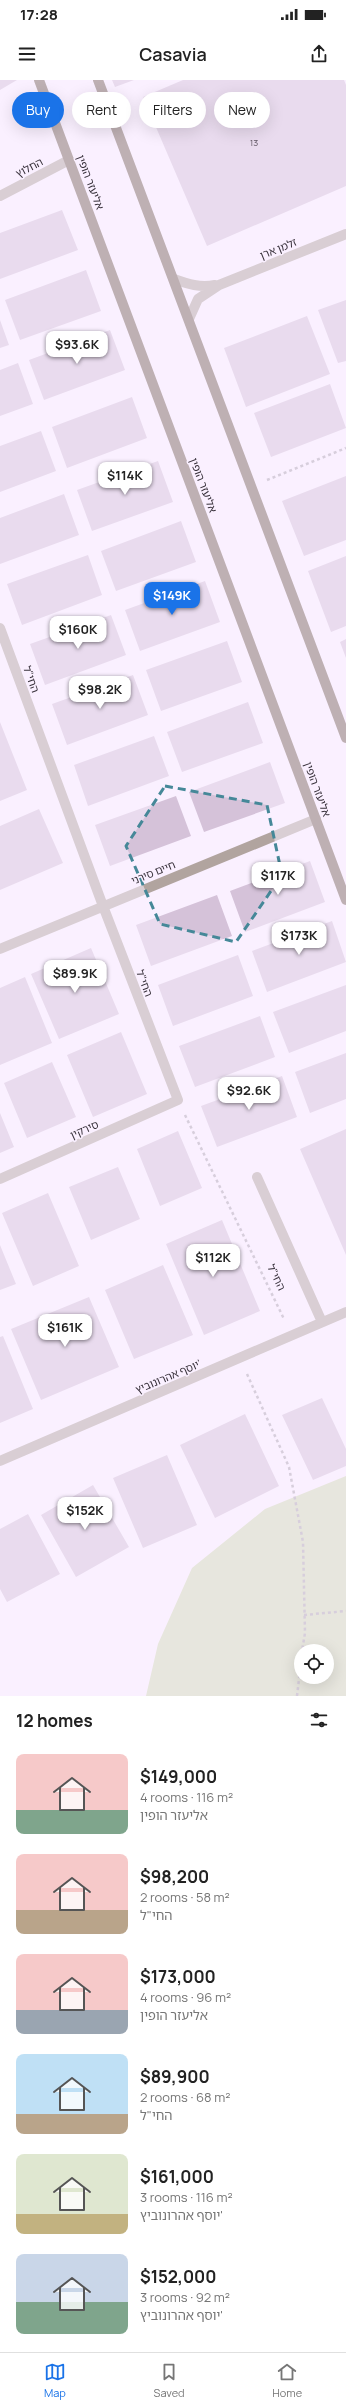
<!DOCTYPE html>
<html lang="en">
<head>
<meta charset="utf-8">
<style>
  :root { --surface:#fff; --page:#f6f6f6; --text:#222; --muted:#767676; --line:#e0e0e0; --accent:#1a73e8 }
  body { margin:0; font-family:Manrope,"Noto Sans Hebrew",sans-serif; background:var(--page); color:var(--text); height:100vh; display:flex; flex-direction:column; font-size:15px; white-space:nowrap }
  * { box-sizing:border-box; margin:0 }
  p { font-size:13px; color:var(--muted) }
  .icon { flex:none; width:22px; height:22px; fill:none; stroke:currentColor; stroke-width:2; stroke-linecap:round; stroke-linejoin:round }
  .map { position:relative; height:1616px; overflow:hidden }
  .details { display:flex; flex-direction:column; background:var(--surface); flex:1 }
  .details>* { flex:none }
  .hud { position:absolute; left:12px; top:12px; width:322px; height:36px; display:flex; gap:8px }
  .tools { position:absolute; left:294px; top:1564px; display:grid; gap:8px }
  .tools a { display:grid; place-items:center; width:40px; height:40px; border-radius:50%; background:var(--surface); box-shadow:0 4px 16px #0002; font-size:20px }
  .price { position:absolute; translate:-50% -34px; padding:0 9px; border-radius:8px; background:#fff; color:#222; font-size:13px; line-height:26px; filter:drop-shadow(0 1px 2px #0008) }
  .price::after { content:''; position:absolute; left:50%; top:24px; width:12px; height:9px; margin-left:-6px; background:inherit; clip-path:polygon(0 0,100% 0,50% 100%) }
  .price.on { background:var(--accent); color:#fff }
  ul { padding:0; list-style:none }
  li { display:flex; align-items:center; gap:12px; height:100px; padding:0 16px }
  li span { display:grid; place-items:center; flex:none; width:112px; height:80px; border-radius:8px; color:#555 }
  li>.icon { margin-inline-start:auto }
  span .icon { width:48px; height:48px; fill:#fffc; stroke-width:1 }
  li b { font-size:17px }
  h2 { display:flex; justify-content:space-between; align-items:center; height:48px; padding:0 16px; font-size:17px }
  .chip { padding:0 14px; border-radius:18px; background:var(--surface); box-shadow:0 4px 16px #0002; font-size:14px; line-height:36px }
  .chip.on { background:var(--accent); color:#fff }
  .status { display:flex; justify-content:space-between; align-items:center; height:28px; padding:0 20px; background:var(--surface); direction:ltr }
  .status svg { height:11px; fill:currentColor }
  header { display:flex; justify-content:space-between; align-items:center; height:52px; padding:0 16px; background:var(--surface); font-size:18px; font-weight:600 }
  .tabs { display:flex; justify-content:space-around; align-items:center; height:56px; border-top:1px solid var(--line); background:var(--surface); font-size:11px; color:var(--muted) }
  .tabs a { display:grid; justify-items:center; gap:2px }
  .tabs .on { color:var(--accent) }
  .map>svg:first-child { display:block }
  .green { fill:#d1d9b5; fill-rule:evenodd }
  .building { fill:#d5c2d9 }
  .lines { fill:none; stroke-linecap:round; stroke-linejoin:round }
  .path { stroke:#aea5b2; stroke-width:2.5; stroke-dasharray:3 3; stroke-linecap:butt }
  .minor { stroke:#b1a49f; stroke-width:10 }
  .major { stroke:#776258; stroke-width:10 }
  .marked { fill:none; stroke:#458898; stroke-width:3; stroke-dasharray:8 5; stroke-linejoin:round }
  .labels { text-anchor:middle; dominant-baseline:central; stroke-width:3; stroke-linejoin:round; paint-order:stroke }
  .number-label { font-size:9px; fill:#605663 }
  .street-label { font-size:11px; fill:#39323c; stroke:#faf0ff }
</style>
</head>
<body>
<div class="status"><b>17:28</b><svg viewBox="0 0 49 12"><path d="M0 12V9h3v3zM5 12V6h3v6zM10 12V3h3v9zM15 12V0h3v12zM26 1h20v11H26zM47 4h2v5h-2z"/></svg></div>
<header><svg class="icon" aria-label="menu" viewBox="0 0 24 24"><path d="M4 6h16M4 12h16M4 18h16"/></svg>Casavia<svg class="icon" aria-label="share" viewBox="0 0 24 24"><path d="M12 15V3M7 8l5-5 5 5M5 13v7h14v-7"/></svg></header>
<div class="map">
<svg width="346" height="1616" viewBox="0 0 346 1616">
  <rect width="100%" height="100%" fill="#faf0ff"/>
  <path class="green" d="M346,1396V1616H146L158,1564L192,1488L265,1429ZM301,1571H327V1597H301Z"/>
  <path class="building" d="M0,0H17L0,10Z
    M112,0H134L115,7Z
    M183,0H344L346,5V106L207,166L143,17Z
    M62,130L78,170L0,199V153Z
    M86,190L101,231L20,260L5,220Z
    M346,220V281L338,283L318,230Z
    M307,236L330,294L246,327L224,268Z
    M0,240L9,265L0,268Z
    M110,250L125,290L44,320L29,280Z
    M18,283L33,324L0,336V290Z
    M330,304L346,348L271,377L254,333Z
    M132,317L147,358L67,388L52,347Z
    M41,351L56,391L0,412V366Z
    M158,381L173,422L92,451L77,410Z
    M346,396V460L304,476L282,421Z
    M64,414L79,455L0,484V438Z
    M181,441L196,482L116,511L101,471Z
    M88,475L102,515L22,545L7,504Z
    M346,476V546L331,552L308,491Z
    M205,501L220,542L140,571L125,530Z
    M111,535L126,575L45,605L30,564Z
    M346,559V578L340,562Z
    M227,561L242,602L161,631L146,590Z
    M133,595L148,635L67,665L52,624Z
    M248,622L263,663L182,692L167,652Z
    M0,642L27,710L0,721Z
    M154,656L169,696L88,726L74,685Z
    M270,682L285,723L204,752L189,712Z
    M176,716L191,756L110,786L95,745Z
    M39,729L63,783L0,810V746Z
    M310,781L325,822L245,852L230,811Z
    M217,815L232,856L151,886L136,845Z
    M332,841L346,882L267,912L252,871Z
    M91,868L119,934L59,959L31,894Z
    M238,875L253,916L173,946L158,905Z
    M25,897L52,963L0,985V908Z
    M346,905V951L289,973L273,932Z
    M260,936L275,977L195,1007L179,966Z
    M121,952L147,1014L93,1037L67,975Z
    M346,973V1019L310,1033L295,992Z
    M52,982L76,1037L27,1058L4,1003Z
    M282,996L297,1037L217,1067L201,1026Z
    M0,1033L14,1067L0,1073Z
    M346,1049V1175L300,1069Z
    M178,1051L202,1108L160,1126L137,1069Z
    M118,1087L140,1139L91,1160L69,1107Z
    M48,1113L79,1186L33,1206L2,1133Z
    M222,1140L260,1231L204,1255L166,1164Z
    M0,1165L16,1204L0,1210Z
    M163,1185L193,1255L134,1279L105,1210Z
    M89,1217L119,1287L41,1320L11,1249Z
    M3,1256L33,1329L0,1343V1257Z
    M322,1318L346,1369V1386L313,1400L282,1335Z
    M245,1334L279,1406L215,1438L180,1365Z
    M167,1375L197,1445L143,1468L113,1398Z
    M93,1405L129,1467L76,1497L41,1435Z
    M28,1434L60,1494L7,1522L0,1509V1449Z"/>
  <g class="lines">
    <path class="path" d="M267,400L346,368
      M185,1035L284,1239
      M247,1294L289,1387L303,1462L305,1553L302,1571
      M304,1535L346,1531
      M297,1616L301,1582"/>
    <path class="minor" d="M0,116L69,80
      M174,199C188,204 200,208 215,205
      M189,239L198,219L219,205L346,154
      M0,548L103,826L178,1020L0,1099
      M0,869L316,739
      M257,1097L322,1242
      M0,1381L346,1232"/>
    <path class="major" d="M39,0L346,820
      M98,0L346,658"/>
  </g>
  <path d="M0 0H346V1616H0ZM165,706L267,725L282,795L236,862L160,844L126,766Z" fill="#faf0ff" fill-opacity=".55" fill-rule="evenodd"/>
  <path class="marked" d="M165,706L267,725L282,795L236,862L160,844L126,766Z"/>
  <g class="labels">
    <g class="number-label">
      <text x="254" y="62">13</text>
    </g>
    <g class="street-label">
      <text transform="translate(29 87) rotate(-28)">החלוץ</text>
      <text transform="translate(91 102) rotate(69)">אליעזר הופין</text>
      <text transform="translate(278 168) rotate(-22)">זלמן ארן</text>
      <text transform="translate(204 405) rotate(69)">אליעזר הופין</text>
      <text transform="translate(32 599) rotate(70)">החי"ל</text>
      <text transform="translate(318 709) rotate(70)">אליעזר הופין</text>
      <text transform="translate(153 792) rotate(-22)">חיים סירני</text>
      <text transform="translate(145 903) rotate(69)">החי"ל</text>
      <text transform="translate(84 1049) rotate(-24)">סירקין</text>
      <text transform="translate(277 1197) rotate(64)">החי"ל</text>
      <text transform="translate(168 1296) rotate(-23)">יוסף אהרונוביץ'</text>
    </g>
  </g>
</svg>
<div class="tools">
<a><svg class="icon" aria-label="locate" viewBox="0 0 24 24"><circle cx="12" cy="12" r="6"/><path d="M12 2v4M12 18v4M2 12h4M18 12h4"/></svg></a>
</div>
<b class="price" style="left:77px;top:285px">$93.6K</b>
<b class="price" style="left:125px;top:416px">$114K</b>
<b class="price on" style="left:172px;top:536px">$149K</b>
<b class="price" style="left:78px;top:570px">$160K</b>
<b class="price" style="left:100px;top:630px">$98.2K</b>
<b class="price" style="left:278px;top:816px">$117K</b>
<b class="price" style="left:299px;top:876px">$173K</b>
<b class="price" style="left:75px;top:914px">$89.9K</b>
<b class="price" style="left:249px;top:1031px">$92.6K</b>
<b class="price" style="left:213px;top:1198px">$112K</b>
<b class="price" style="left:65px;top:1268px">$161K</b>
<b class="price" style="left:85px;top:1451px">$152K</b>
<div class="hud">
<a class="chip on">Buy</a>
<a class="chip">Rent</a>
<a class="chip">Filters</a>
<a class="chip">New</a>
</div>
</div>
<section class="details">
<h2>12 homes<svg class="icon" aria-label="filters" viewBox="0 0 24 24"><path d="M4 7h16M4 17h16"/><circle cx="9" cy="7" r="2"/><circle cx="15" cy="17" r="2"/></svg></h2>
<ul>
<li><span style="background:linear-gradient(#f6c9c9 70%,#7fa58c 0)"><svg class="icon" aria-label="home" viewBox="0 0 24 24"><path d="M3 11l9-7 9 7M6 9v11h12V9"/></svg></span><div><b>$149,000</b><p>4 rooms · 116 m²</p><p>אליעזר הופין</p></div></li>
<li><span style="background:linear-gradient(#f6c9c9 70%,#b9a48a 0)"><svg class="icon" aria-label="home" viewBox="0 0 24 24"><path d="M3 11l9-7 9 7M6 9v11h12V9"/></svg></span><div><b>$98,200</b><p>2 rooms · 58 m²</p><p>החי&quot;ל</p></div></li>
<li><span style="background:linear-gradient(#f6c9c9 70%,#9aa5b1 0)"><svg class="icon" aria-label="home" viewBox="0 0 24 24"><path d="M3 11l9-7 9 7M6 9v11h12V9"/></svg></span><div><b>$173,000</b><p>4 rooms · 96 m²</p><p>אליעזר הופין</p></div></li>
<li><span style="background:linear-gradient(#bfe0f5 75%,#b9a48a 0)"><svg class="icon" aria-label="home" viewBox="0 0 24 24"><path d="M3 11l9-7 9 7M6 9v11h12V9"/></svg></span><div><b>$89,900</b><p>2 rooms · 68 m²</p><p>החי&quot;ל</p></div></li>
<li><span style="background:linear-gradient(#dfe7d0 75%,#c2b280 0)"><svg class="icon" aria-label="home" viewBox="0 0 24 24"><path d="M3 11l9-7 9 7M6 9v11h12V9"/></svg></span><div><b>$161,000</b><p>3 rooms · 116 m²</p><p>יוסף אהרונוביץ'</p></div></li>
<li><span style="background:linear-gradient(#c9d6e8 60%,#7fa58c 0)"><svg class="icon" aria-label="home" viewBox="0 0 24 24"><path d="M3 11l9-7 9 7M6 9v11h12V9"/></svg></span><div><b>$152,000</b><p>3 rooms · 92 m²</p><p>יוסף אהרונוביץ'</p></div></li>
</ul>
</section>
<nav class="tabs">
<a class="on"><svg class="icon" aria-label="map" viewBox="0 0 24 24"><path d="M3 6l6-2 6 2 6-2v14l-6 2-6-2-6 2zM9 4v14M15 6v14"/></svg>Map</a>
<a><svg class="icon" aria-label="saved" viewBox="0 0 24 24"><path d="M7 4h10v16l-5-4-5 4z"/></svg>Saved</a>
<a><svg class="icon" aria-label="home" viewBox="0 0 24 24"><path d="M3 11l9-7 9 7M6 9v11h12V9"/></svg>Home</a>
</nav>
</body>
</html>
